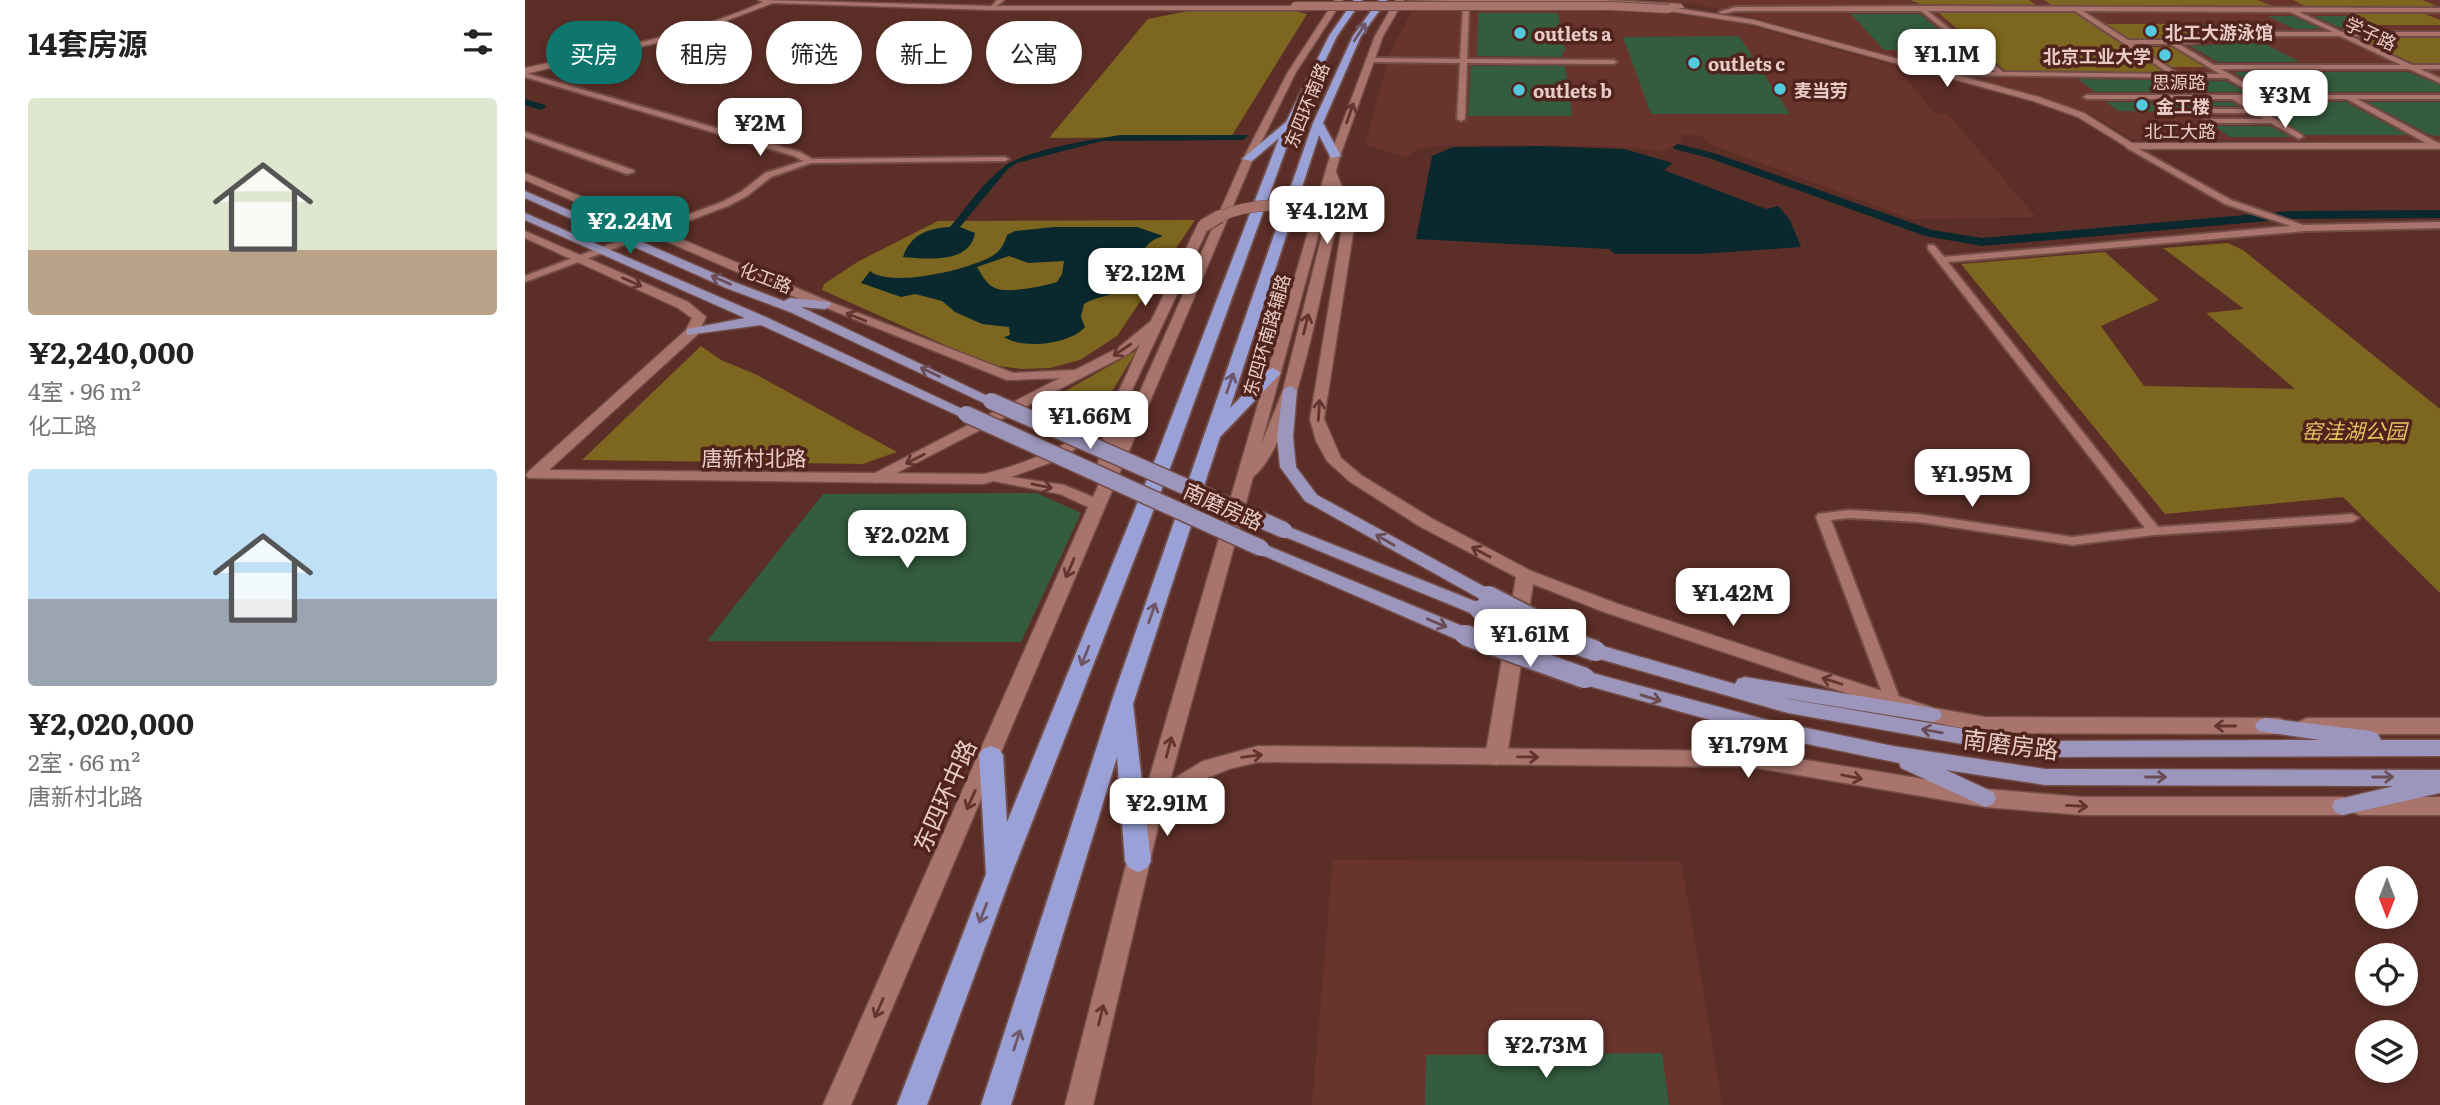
<!DOCTYPE html>
<html lang="zh">
<head>
<meta charset="utf-8">
<style>
  :root { --surface:#fff; --page:#f6f6f6; --text:#222; --muted:#767676; --accent:#0f766e }
  body { margin:0; font-family:Literata,"Noto Sans SC",serif; background:var(--page); color:var(--text); height:100vh; display:flex; flex-direction:column; font-size:26px; white-space:nowrap }
  * { box-sizing:border-box; margin:0 }
  p { font-size:23px; color:var(--muted) }
  .icon { flex:none; width:38px; height:38px; fill:none; stroke:currentColor; stroke-width:2; stroke-linecap:round; stroke-linejoin:round }
  .map { position:relative; flex:1; overflow:hidden }
  .side { display:flex; flex-direction:column; background:var(--surface); width:525px }
  .side>* { flex:none }
  .guide { position:absolute; left:21px; top:21px; width:665px; height:63px; display:flex; gap:14px }
  .needle { width:46px; rotate:180deg }
  .fabs { position:absolute; left:1830px; top:866px; display:grid; gap:14px }
  .fabs a { display:grid; place-items:center; width:63px; height:63px; border-radius:50%; background:var(--surface); box-shadow:0 4px 10px #0003; font-size:35px }
  .price { position:absolute; translate:-50% -60px; padding:0 16px; border-radius:14px; background:#fff; color:#222; font-size:23px; line-height:46px; filter:drop-shadow(0 2px 4px #0008) }
  .price::after { content:''; position:absolute; left:50%; top:42px; width:21px; height:16px; margin-left:-10px; background:inherit; clip-path:polygon(0 0,100% 0,50% 100%) }
  .price.current { background:var(--accent); color:#fff }
  ul { padding:0; list-style:none }
  li { display:grid; align-content:center; gap:14px; height:371px; padding:0 28px }
  li span { display:grid; place-items:center; height:217px; border-radius:7px; color:#555 }
  li>.icon { margin-inline-start:auto }
  span .icon { width:126px; height:126px; fill:#fffc; stroke-width:1 }
  li b { font-size:30px }
  h2 { display:flex; justify-content:space-between; align-items:center; height:84px; padding:0 28px; font-size:30px }
  .chip { padding:0 24px; border-radius:32px; background:var(--surface); box-shadow:0 4px 10px #0003; font-size:24px; line-height:63px }
  .chip.current { background:var(--accent); color:#fff }
  main { display:flex; flex:1; min-height:0 }
  .map>svg:first-child { display:block }
  .built { fill:#69342c }
  .green { fill:#7d661f }
  .water { fill:#09292e; fill-rule:evenodd }
  .lines { fill:none; stroke-linecap:round; stroke-linejoin:round }
  .canal { fill:#09292e; fill-rule:evenodd }
  .building { fill:#345c3e }
  .minor-casing { stroke:#724c46; stroke-width:4 }
  .tertiary-casing { stroke:#724c46; stroke-width:3 }
  .secondary-casing { stroke:#724c46; stroke-width:3 }
  .primary-casing { stroke:#724c46; stroke-width:3 }
  .trunk-casing { stroke:#724c46; stroke-width:4 }
  .minor { fill:#a8746b; fill-rule:evenodd }
  .tertiary { fill:#a8746b; fill-rule:evenodd }
  .secondary { fill:#a8746b; fill-rule:evenodd }
  .primary { fill:#9d96bc; fill-rule:evenodd }
  .trunk { fill:#9aa1d7; fill-rule:evenodd }
  .tertiary-bridge-casing { stroke:#724c46; stroke-width:10; stroke-linecap:butt }
  .secondary-bridge-far1-casing { stroke:#724c46; stroke-width:11; stroke-linecap:butt }
  .secondary-bridge-casing { stroke:#724c46; stroke-width:15; stroke-linecap:butt }
  .primary-bridge-far1-casing { stroke:#724c46; stroke-width:19; stroke-linecap:butt }
  .primary-bridge-casing { stroke:#724c46; stroke-width:24; stroke-linecap:butt }
  .tertiary-bridge { stroke:#a8746b; stroke-width:8 }
  .secondary-bridge-far1 { stroke:#a8746b; stroke-width:10 }
  .secondary-bridge { stroke:#a8746b; stroke-width:12 }
  .primary-bridge-far1 { stroke:#9d96bc; stroke-width:16 }
  .primary-bridge { stroke:#9d96bc; stroke-width:20 }
  .oneway { stroke:#6e5667 }
  .oneway2 { stroke:#62342d }
  .oneway3 { stroke:#6b4c55 }
  .poi-dot { fill:#54cade; stroke:#50241d; stroke-width:2.5 }
  .labels { text-anchor:middle; dominant-baseline:central; stroke-width:7; stroke-linejoin:round; paint-order:stroke }
  .far-poi-label { font-size:18px; font-weight:bold; fill:#e8cbc6; stroke:#50241d; text-anchor:start }
  .far-street-label { font-size:18px; fill:#e8cbc6; stroke:#50241d }
  .park-label { font-size:21px; font-style:italic; fill:#e4c261; stroke:#50241d }
  .street-label { font-size:21px; fill:#e8cbc6; stroke:#50241d }
  .near-street-label { font-size:24px; fill:#e8cbc6; stroke:#50241d }
</style>
</head>
<body>
<main>
<section class="side">
<h2>14套房源<svg class="icon" aria-label="filters" viewBox="0 0 24 24"><path d="M4 7h16M4 17h16"/><circle cx="9" cy="7" r="2"/><circle cx="15" cy="17" r="2"/></svg></h2>
<ul>
<li><span style="background:linear-gradient(#dfe7d0 70%,#b9a48a 0)"><svg class="icon" aria-label="home" viewBox="0 0 24 24"><path d="M3 11l9-7 9 7M6 9v11h12V9"/></svg></span><div><b>¥2,240,000</b><p>4室 · 96 m²</p><p>化工路</p></div></li>
<li><span style="background:linear-gradient(#bfe0f5 60%,#9aa5b1 0)"><svg class="icon" aria-label="home" viewBox="0 0 24 24"><path d="M3 11l9-7 9 7M6 9v11h12V9"/></svg></span><div><b>¥2,020,000</b><p>2室 · 66 m²</p><p>唐新村北路</p></div></li>
</ul>
</section>
<div class="map">
<svg width="1915" height="1105" viewBox="0 0 1915 1105">
  <rect width="100%" height="100%" fill="#5b2e27"/>
  <path class="built" d="M1131,0H1915V142L1607,139L1565,114L1521,99L1209,12L1172,4Z
    M1033,10L1134,13L1207,21L1370,66L1411,114H1423L1511,217L1387,219L1187,145L1174,135L1156,134L1157,141L1140,151L1086,146L919,145L893,149L882,157L840,145L865,53L887,11Z
    M179,56H196L229,58L224,62L189,65L162,66L165,63H157L164,58Z
    M808,860L1156,861L1197,1105H787Z"/>
  <path class="green" d="M1385,0H1504L1514,7H1403Z
    M1519,0H1732L1747,6L1530,7Z
    M1768,0H1897L1914,7H1782Z
    M668,10L769,11L782,14L706,137L524,138L623,19Z
    M1414,13H1551L1645,74L1483,73Z
    M1820,14H1900L1915,20V25H1847Z
    M1581,24H1648L1673,38H1603Z
    M1829,36H1915V64H1890Z
    M1615,47H1652L1683,67H1644Z
    M670,220L592,336L555,360L525,368L496,369L465,365L297,290L299,284L334,261L413,221Z
    M1703,243L1718,250L1915,409V593L1818,497L1640,514L1436,264L1580,252L1634,300L1576,326L1619,386L1770,389L1681,313L1719,309L1638,248Z
    M176,346L196,360L230,374L372,452L338,464L57,460Z
    M612,350L579,405L564,420L523,401Z"/>
  <path class="water" d="M596,135H723L719,140L577,141L492,163L482,170L435,227L450,233C445,264 402,259 378,257C385,235 403,228 425,227C442,207 458,182 480,166C505,149 565,140 596,135Z
    M1015,146L1099,149L1148,163L1139,170L1241,209L1253,206L1265,220L1276,247L1174,254H1090L1084,249L891,239L907,156L928,147Z
    M529,227H612L638,236C608,246 621,265 609,280C599,295 573,295 559,304L556,317L560,327C546,344 498,350 479,337L485,335L484,327L457,324L430,312L417,301L390,294L376,297L336,283L345,271C365,288 444,270 467,256C476,251 479,244 482,235L490,231ZM484,256L503,263L539,261L537,274L532,282C518,286 483,294 470,288C461,284 457,275 452,267Z"/>
  <g class="lines">
    <path class="canal" d="M0,99L20,105L21,107L16,110L0,105Z
      M1153,144L1192,154L1407,230L1457,238L1767,211L1915,210V218L1767,219L1457,246L1400,236L1184,158L1149,149L1148,147Z"/>
  </g>
  <path class="building" d="M953,13H1033L1040,52H1037L1038,57L952,56Z
    M1326,14H1395L1461,69H1438L1431,63H1398L1382,50H1359Z
    M1743,16H1768L1796,29H1769Z
    M1789,16H1822L1850,29H1818Z
    M1663,24H1702L1713,29L1673,30Z
    M1214,36L1265,114H1126L1098,37Z
    M1689,39H1730L1775,62H1693L1665,46L1698,44Z
    M946,66H1040L1047,116H943Z
    M1709,72H1883L1915,85V92H1741Z
    M1553,79L1701,81L1721,92H1570Z
    M1581,102H1706L1714,106H1667L1661,112L1593,111Z
    M1726,102H1821L1882,135H1780Z
    M1842,102H1915V136L1905,135Z
    M1689,126H1745L1766,137H1705Z
    M512,493L556,513L496,642L182,641L298,494Z
    M1137,1053L1144,1105H900L901,1055Z"/>
  <g class="lines">
    <g class="minor-casing">
      <path id="minor" d="M472,0H479L468,9H464Z
        M941,6L944,8L942,59L1089,60L1092,62L1089,64L942,63L940,119L936,121L932,119L935,63L844,62L841,60L844,58L935,59L938,8Z
        M1396,6L1915,8V12H1774L1817,32H1915V36H1825L1887,65H1915V69H1895L1915,78V83L1884,69H1696L1740,95H1915V99H1832L1915,144V148H1910L1822,99H1717L1777,135L1778,137L1774,139L1746,123H1682L1678,121L1682,119H1739L1730,113H1667L1663,111L1667,109H1723L1707,99H1562L1558,97L1562,95H1730L1702,78L1422,75L1424,72H1470L1396,11H1210L1197,14L1194,12L1210,7ZM1403,11H1550L1645,74L1478,72ZM1558,11L1765,12L1808,32H1674L1669,40H1603ZM1676,36H1815L1876,65H1689L1654,44L1673,43ZM1608,44H1645L1695,74H1654Z
        M0,73L275,152L287,159L480,157L484,159L480,161L286,163L246,177L222,196L203,206L0,282V276L197,202L216,192L240,173L278,161L269,156L0,77Z
        M0,132L108,170L109,172L102,174L0,137Z
        M1605,144L1706,200L1778,225L1915,222V228L1780,231L1423,262L1633,527L1827,514L1834,518L1827,522L1629,535L1547,545L1393,522L1324,518L1306,520L1376,702L1374,706H1362L1291,517L1293,514L1324,510L1393,514L1547,537L1620,528L1403,249V245H1409L1419,257L1766,226L1700,204L1602,148L1601,146Z"/>
    </g>
    <g class="tertiary-casing">
      <path id="tertiary" d="M233,0L466,6H789L793,8L789,10H466L248,3L161,36L0,74V68C80,50 162,36 238,2Z
        M883,0H1081L1156,4L1159,8H1151L1229,20L1514,97L1559,113L1607,143H1915V149H1605L1553,117L1508,101L1228,24L1144,11L1142,7Z
        M806,169L811,172L830,221L799,419L816,458L836,475L906,518L1006,571L1093,604L1409,708L1460,717L1754,718L1761,721L1764,726L1761,731L1754,734L1460,733L1407,722L1079,612L1008,584L982,757L979,763L971,765L963,763L960,757L991,577L894,526L824,481L802,461L791,441L785,419L818,221L801,172Z
        M0,173L305,302L306,305L300,309L295,308L0,180Z
        M0,231L163,302L181,317L172,335L24,470L458,474L466,479L458,484L3,478L1,475L3,472L161,330L167,318L153,308L0,238Z
        M1782,718H1915V734H1782L1775,731L1772,726L1775,721Z
        M1835,797H1915V815H1835L1827,812L1824,806L1827,800Z"/>
    </g>
    <g class="secondary-casing">
      <path id="secondary" d="M810,0H818L771,72L728,159L326,1105H298L563,507L535,494L468,481L458,484L450,479L452,476C499,464 559,445 587,402C599,384 606,363 615,344L603,354L352,483L346,481L344,478L346,475L535,378L482,380L294,305L300,301L305,302L488,373L550,370L593,348L626,321L672,226L682,224L684,226L600,405L594,439L718,159L763,72ZM581,426L572,468L579,472L568,497L539,485L486,477L538,458Z
        M871,0H879L858,36L815,156L736,445L758,390L798,231L804,228L810,231C796,289 771,442 728,477L645,781L678,761L733,746L1226,751L1460,789L1557,797H1818L1826,800L1829,806L1826,812L1818,815H1557L1460,807L1226,767L733,762L704,769L682,778L636,814L568,1105H540L615,810L805,156L850,36Z"/>
    </g>
    <g class="primary-casing">
      <path id="primary" d="M0,191L209,282L259,301L265,298L305,302L306,305L300,309L276,307L473,401L466,405L461,404L265,312L201,288L0,198Z
        M0,213L243,318L448,414L441,418L436,417L236,325L162,335V329L220,318L0,220Z
        M765,386L772,390L768,437L771,467L792,495L969,592L972,596L969,600H957L780,501L755,467L752,437L758,390Z
        M759,525L962,606L964,610L962,614H948L753,534L750,530Z
        M736,543L947,630L950,635L947,640H933L730,552L727,548L730,544Z
        M1071,644L1210,684L1213,679L1220,677L1407,708L1414,710L1417,715L1414,720L1407,722L1259,698L1263,699L1511,741L1795,740L1733,731L1730,726L1733,721L1740,718L1846,731L1853,734L1856,740H1915V756L1511,757L1263,713L1064,656L1061,651L1064,646Z
        M1060,671L1239,719L1368,746L1520,769L1915,770V793L1818,815L1810,812L1807,806L1810,800L1869,786L1520,785L1421,770L1468,792L1471,798L1468,804L1460,807L1376,768L1374,763L1239,735L1053,683L1050,678L1053,673Z"/>
    </g>
    <g class="trunk-casing">
      <path id="trunk" d="M829,0H837L812,36L770,124L650,455L486,876L402,1105H372L461,874L454,755L458,749L466,746L474,749L478,755L482,822L632,455L754,138L727,161L717,159L761,122L804,36Z
        M854,0H862L836,36L798,123L816,156L806,158L794,135L705,408L743,370L748,368L756,373L695,437L608,704L626,861L622,868L613,872L604,868L600,861L592,757L486,1105H456L587,700L788,123L828,36Z"/>
    </g>
    <use href="#minor" class="minor"/>
    <use href="#tertiary" class="tertiary"/>
    <use href="#secondary" class="secondary"/>
    <use href="#primary" class="primary"/>
    <use href="#trunk" class="trunk"/>
    <g class="tertiary-bridge-casing">
      <path id="tertiary-bridge" d="M770,6H1084L1144,9"/>
    </g>
    <g class="secondary-bridge-far1-casing">
      <path id="secondary-bridge-far1" d="M691,218C727,202 763,201 799,218"/>
    </g>
    <g class="secondary-bridge-casing">
      <path id="secondary-bridge" d="M796,216L801,219L804,231
        M678,226L695,216"/>
    </g>
    <g class="primary-bridge-far1-casing">
      <path id="primary-bridge-far1" d="M466,401L759,530
        M441,414L736,548"/>
    </g>
    <g class="primary-bridge-casing">
      <path id="primary-bridge" d="M963,596L1008,619
        M955,610L1071,651
        M940,635L1060,678"/>
    </g>
    <use href="#tertiary-bridge" class="tertiary-bridge"/>
    <use href="#secondary-bridge-far1" class="secondary-bridge-far1"/>
    <use href="#secondary-bridge" class="secondary-bridge"/>
    <use href="#primary-bridge-far1" class="primary-bridge-far1"/>
    <use href="#primary-bridge" class="primary-bridge"/>
  </g>
  <defs><path id="oneway-shaft" d="M-6 0H5M1.5-3L5.5 0L1.5 3" fill="none" stroke-width="1.6" stroke-linecap="round" stroke-linejoin="round" transform="scale(1.75)"/></defs>
  <g class="oneway">
    <use href="#oneway-shaft" transform="translate(835 32) rotate(-57)"/>
    <use href="#oneway-shaft" transform="translate(705 383) rotate(-71)"/>
    <use href="#oneway-shaft" transform="translate(627 613) rotate(-71)"/>
    <use href="#oneway-shaft" transform="translate(560 656) rotate(112)"/>
    <use href="#oneway-shaft" transform="translate(458 913) rotate(111)"/>
    <use href="#oneway-shaft" transform="translate(492 1040) rotate(-72)"/>
  </g>
  <g class="oneway2">
    <use href="#oneway-shaft" transform="translate(825 113) rotate(-71)"/>
    <use href="#oneway-shaft" transform="translate(107 282) rotate(24)"/>
    <use href="#oneway-shaft" transform="translate(331 317) rotate(-158)"/>
    <use href="#oneway-shaft" transform="translate(781 324) rotate(-76)"/>
    <use href="#oneway-shaft" transform="translate(597 350) rotate(147)"/>
    <use href="#oneway-shaft" transform="translate(794 410) rotate(-86)"/>
    <use href="#oneway-shaft" transform="translate(390 459) rotate(153)"/>
    <use href="#oneway-shaft" transform="translate(517 486) rotate(12)"/>
    <use href="#oneway-shaft" transform="translate(956 552) rotate(-152)"/>
    <use href="#oneway-shaft" transform="translate(545 568) rotate(113)"/>
    <use href="#oneway-shaft" transform="translate(1307 681) rotate(-162)"/>
    <use href="#oneway-shaft" transform="translate(1700 726) rotate(-180)"/>
    <use href="#oneway-shaft" transform="translate(644 747) rotate(-75)"/>
    <use href="#oneway-shaft" transform="translate(727 756) rotate(-8)"/>
    <use href="#oneway-shaft" transform="translate(1003 757) rotate(1)"/>
    <use href="#oneway-shaft" transform="translate(1327 777) rotate(11)"/>
    <use href="#oneway-shaft" transform="translate(446 800) rotate(114)"/>
    <use href="#oneway-shaft" transform="translate(1552 806) rotate(3)"/>
    <use href="#oneway-shaft" transform="translate(354 1008) rotate(114)"/>
    <use href="#oneway-shaft" transform="translate(576 1015) rotate(-76)"/>
  </g>
  <g class="oneway3">
    <use href="#oneway-shaft" transform="translate(196 280) rotate(-156)"/>
    <use href="#oneway-shaft" transform="translate(405 372) rotate(-155)"/>
    <use href="#oneway-shaft" transform="translate(860 540) rotate(-150)"/>
    <use href="#oneway-shaft" transform="translate(912 623) rotate(23)"/>
    <use href="#oneway-shaft" transform="translate(1126 698) rotate(17)"/>
    <use href="#oneway-shaft" transform="translate(1407 731) rotate(-170)"/>
    <use href="#oneway-shaft" transform="translate(1631 777)"/>
    <use href="#oneway-shaft" transform="translate(1858 777)"/>
  </g>
  <g class="poi-dot">
    <circle cx="1626" cy="31" r="7"/>
    <circle cx="995" cy="33" r="7"/>
    <circle cx="1640" cy="55" r="7"/>
    <circle cx="1169" cy="63" r="7"/>
    <circle cx="1255" cy="89" r="7"/>
    <circle cx="994" cy="90" r="7"/>
    <circle cx="1617" cy="105" r="7"/>
  </g>
  <g class="labels">
    <g class="far-poi-label">
      <text x="1640" y="31">北工大游泳馆</text>
      <text x="1009" y="33">outlets a</text>
      <text x="1626" y="55" text-anchor="end">北京工业大学</text>
      <text x="1183" y="63">outlets c</text>
      <text x="1269" y="89">麦当劳</text>
      <text x="1008" y="90">outlets b</text>
      <text x="1631" y="105">金工楼</text>
    </g>
    <g class="far-street-label">
      <text transform="translate(1846 33) rotate(25)">学子路</text>
      <text x="1654" y="81">思源路</text>
      <text transform="translate(781 105) rotate(-68)">东四环南路</text>
      <text x="1655" y="130">北工大路</text>
      <text transform="translate(241 277) rotate(21)">化工路</text>
      <text transform="translate(741 335) rotate(-74)">东四环南路辅路</text>
    </g>
    <g class="park-label">
      <text x="1829" y="429">窑洼湖公园</text>
    </g>
    <g class="street-label">
      <text x="229" y="456">唐新村北路</text>
      <text transform="translate(699 505) rotate(24)">南磨房路</text>
    </g>
    <g class="near-street-label">
      <text transform="translate(1486 743) rotate(7)">南磨房路</text>
      <text transform="translate(418 795) rotate(-66)">东四环中路</text>
    </g>
  </g>
</svg>
<div class="fabs">
<a><svg class="needle" viewBox="-14 -14 28 28"><path d="M0-13l5 13h-10z" fill="#e53935"/><path d="M0 13l5-13h-10z" fill="#767676"/></svg></a>
<a><svg class="icon" aria-label="locate" viewBox="0 0 24 24"><circle cx="12" cy="12" r="6"/><path d="M12 2v4M12 18v4M2 12h4M18 12h4"/></svg></a>
<a><svg class="icon" aria-label="layers" viewBox="0 0 24 24"><path d="M12 4l9 5-9 5-9-5zM3 14l9 5 9-5"/></svg></a>
</div>
<b class="price" style="left:1422px;top:89px">¥1.1M</b>
<b class="price" style="left:1760px;top:130px">¥3M</b>
<b class="price" style="left:235px;top:158px">¥2M</b>
<b class="price" style="left:802px;top:246px">¥4.12M</b>
<b class="price current" style="left:105px;top:256px">¥2.24M</b>
<b class="price" style="left:620px;top:308px">¥2.12M</b>
<b class="price" style="left:565px;top:451px">¥1.66M</b>
<b class="price" style="left:1447px;top:509px">¥1.95M</b>
<b class="price" style="left:382px;top:570px">¥2.02M</b>
<b class="price" style="left:1208px;top:628px">¥1.42M</b>
<b class="price" style="left:1005px;top:669px">¥1.61M</b>
<b class="price" style="left:1223px;top:780px">¥1.79M</b>
<b class="price" style="left:642px;top:838px">¥2.91M</b>
<b class="price" style="left:1021px;top:1080px">¥2.73M</b>
<div class="guide">
<a class="chip current">买房</a>
<a class="chip">租房</a>
<a class="chip">筛选</a>
<a class="chip">新上</a>
<a class="chip">公寓</a>
</div>
</div>
</main>
</body>
</html>
